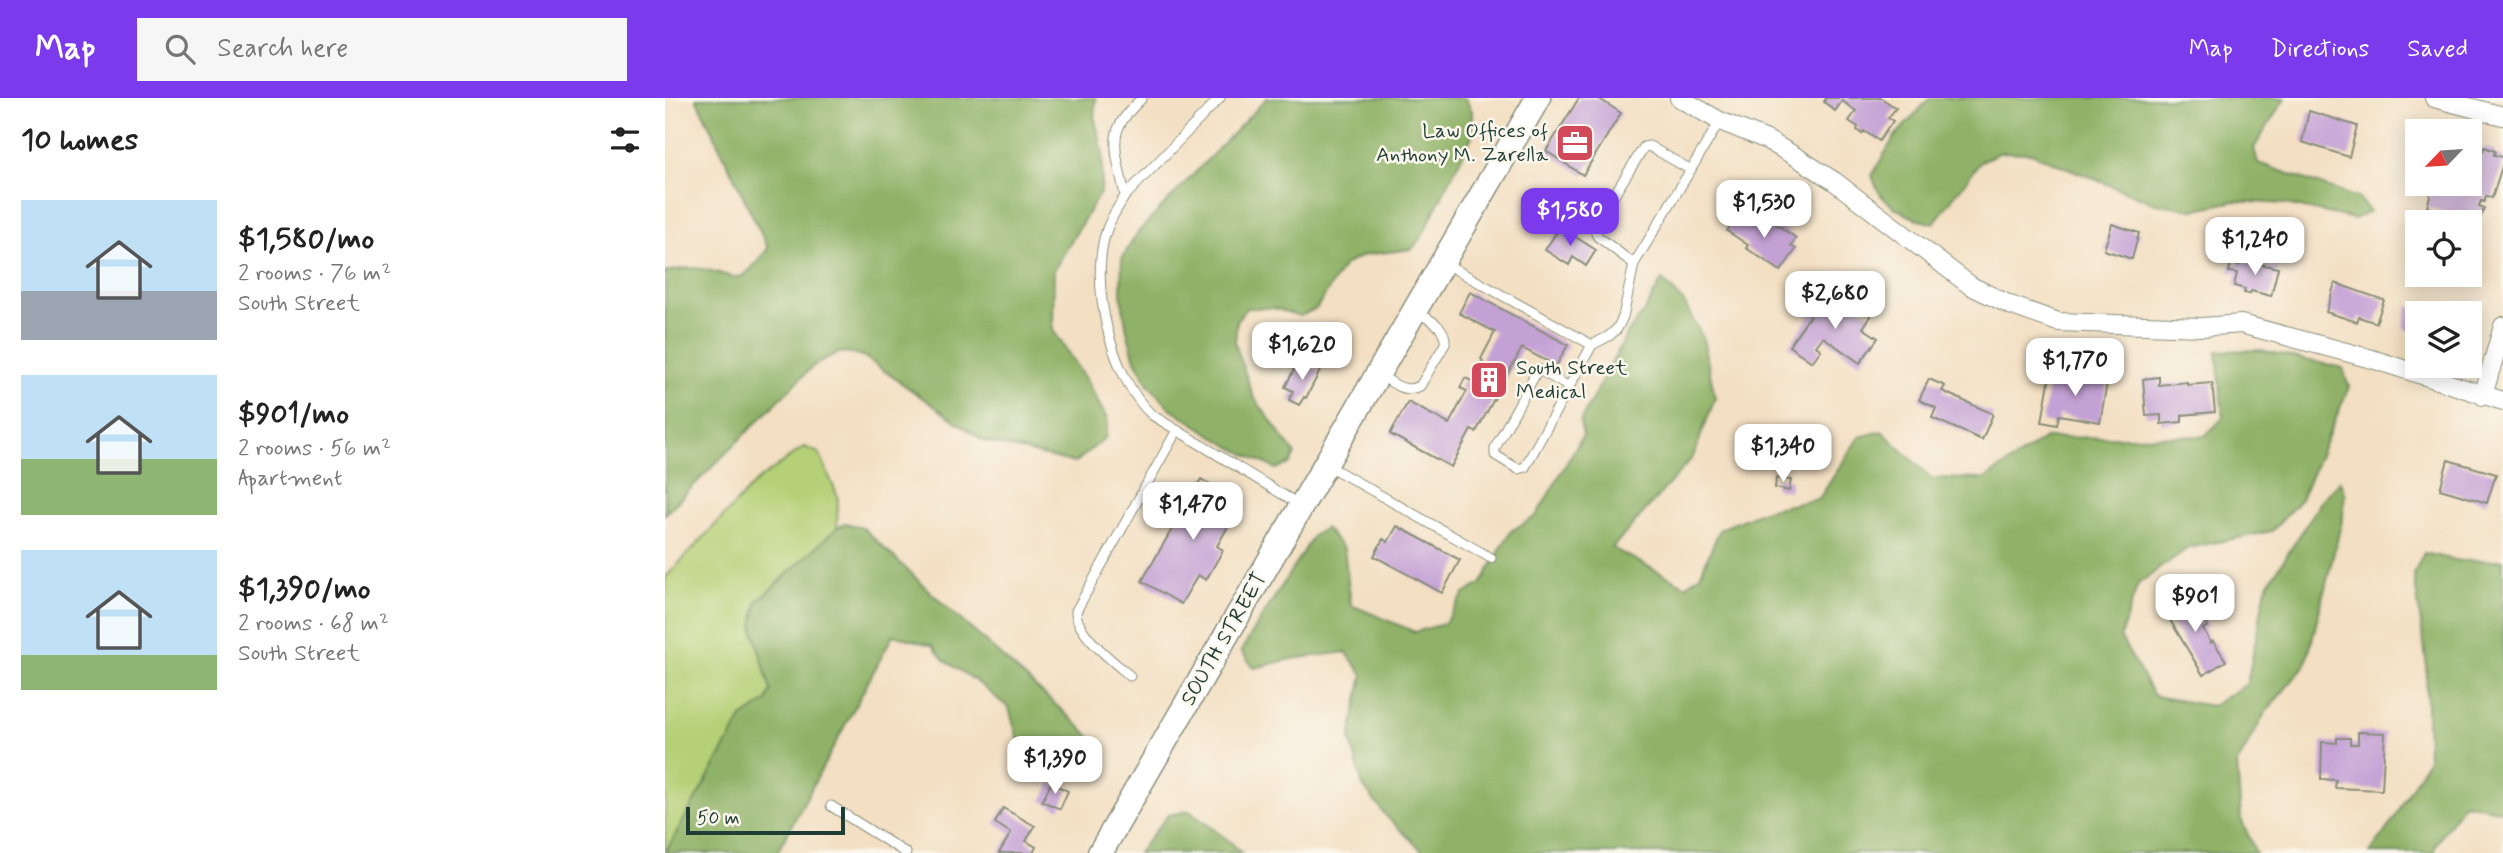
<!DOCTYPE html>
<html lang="en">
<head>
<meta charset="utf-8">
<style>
  :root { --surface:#fff; --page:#f6f6f6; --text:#222; --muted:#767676; --accent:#7c3aed }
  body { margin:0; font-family:Mynerve,sans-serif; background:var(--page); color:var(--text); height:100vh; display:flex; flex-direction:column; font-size:26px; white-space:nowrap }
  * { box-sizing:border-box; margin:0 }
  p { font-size:23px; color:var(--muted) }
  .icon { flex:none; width:38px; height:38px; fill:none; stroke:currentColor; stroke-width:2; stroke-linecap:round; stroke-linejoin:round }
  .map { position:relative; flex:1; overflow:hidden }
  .drawer { display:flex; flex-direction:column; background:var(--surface); width:665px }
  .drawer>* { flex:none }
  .needle { width:46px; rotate:245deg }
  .buttons { position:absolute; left:1740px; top:21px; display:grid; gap:14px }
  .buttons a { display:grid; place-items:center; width:77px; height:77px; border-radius:0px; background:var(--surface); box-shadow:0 4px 18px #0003; font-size:35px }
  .scale { position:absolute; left:21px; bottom:18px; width:159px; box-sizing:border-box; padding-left:7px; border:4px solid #1f3d34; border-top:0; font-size:19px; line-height:24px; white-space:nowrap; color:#1f3d34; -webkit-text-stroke:5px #fbf7ec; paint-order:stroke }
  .price { position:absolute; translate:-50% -60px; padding:0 16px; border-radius:14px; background:#fff; color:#222; font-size:23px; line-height:46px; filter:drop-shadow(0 2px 4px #0008) }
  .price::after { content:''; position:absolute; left:50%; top:42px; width:21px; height:16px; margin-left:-10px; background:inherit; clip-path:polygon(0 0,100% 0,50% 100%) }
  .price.selected { background:var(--accent); color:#fff }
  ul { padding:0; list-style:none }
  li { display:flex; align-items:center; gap:21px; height:175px; padding:0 21px }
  li span { display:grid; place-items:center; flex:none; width:196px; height:140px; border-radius:0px; color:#555 }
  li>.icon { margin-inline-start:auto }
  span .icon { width:84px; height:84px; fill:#fffc; stroke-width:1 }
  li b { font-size:30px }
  h2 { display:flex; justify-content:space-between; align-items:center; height:84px; padding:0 21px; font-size:30px }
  header { display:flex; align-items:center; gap:42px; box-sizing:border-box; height:98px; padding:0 35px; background:var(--accent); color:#fff }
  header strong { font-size:33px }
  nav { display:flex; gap:38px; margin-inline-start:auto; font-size:24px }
  .search { width:490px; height:63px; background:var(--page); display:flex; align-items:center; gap:18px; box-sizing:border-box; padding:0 24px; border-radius:0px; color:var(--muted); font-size:26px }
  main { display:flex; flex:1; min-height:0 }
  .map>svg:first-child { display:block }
  .green { fill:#b5d076; stroke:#6a8655; stroke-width:2 }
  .forest { fill:#90b267; stroke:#58784e; stroke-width:2 }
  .building { fill:#c4a1d5 }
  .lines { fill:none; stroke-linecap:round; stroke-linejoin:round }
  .lane-casing { stroke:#898e7b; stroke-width:11 }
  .street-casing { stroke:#898e7b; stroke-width:20 }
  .secondary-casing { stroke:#898e7b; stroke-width:27 }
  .lane { stroke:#fff; stroke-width:9 }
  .street { stroke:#fff; stroke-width:18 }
  .secondary { stroke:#fff; stroke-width:24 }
  .labels { text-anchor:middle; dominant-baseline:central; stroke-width:5; stroke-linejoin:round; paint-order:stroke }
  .poi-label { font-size:21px; fill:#1f3d34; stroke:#fbf7ec; text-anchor:end }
  .street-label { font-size:21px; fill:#1f3d34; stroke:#fbf7ec }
</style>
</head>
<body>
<header>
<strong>Map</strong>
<div class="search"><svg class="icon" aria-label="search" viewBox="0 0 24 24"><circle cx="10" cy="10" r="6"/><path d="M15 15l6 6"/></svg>Search here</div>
<nav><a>Map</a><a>Directions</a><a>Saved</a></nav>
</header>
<main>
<section class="drawer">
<h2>10 homes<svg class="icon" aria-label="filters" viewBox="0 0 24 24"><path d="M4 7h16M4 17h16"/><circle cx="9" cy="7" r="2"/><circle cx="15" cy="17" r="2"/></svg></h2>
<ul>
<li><span style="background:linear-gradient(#bfe0f5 65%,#9aa5b1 0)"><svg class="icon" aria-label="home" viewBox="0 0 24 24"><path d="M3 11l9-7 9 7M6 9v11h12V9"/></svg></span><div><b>$1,580/mo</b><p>2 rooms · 76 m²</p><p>South Street</p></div></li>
<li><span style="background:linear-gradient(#bfe0f5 60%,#8fb573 0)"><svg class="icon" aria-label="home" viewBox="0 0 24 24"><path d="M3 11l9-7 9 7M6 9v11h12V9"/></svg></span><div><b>$901/mo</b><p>2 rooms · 56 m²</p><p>Apartment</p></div></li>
<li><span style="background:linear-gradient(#bfe0f5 75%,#8fb573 0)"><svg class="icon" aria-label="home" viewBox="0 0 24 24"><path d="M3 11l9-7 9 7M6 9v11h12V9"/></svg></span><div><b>$1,390/mo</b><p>2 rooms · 68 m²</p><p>South Street</p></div></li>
</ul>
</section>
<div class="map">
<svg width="1838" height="755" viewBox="0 0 1838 755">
  <rect width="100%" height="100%" fill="#fbf7ec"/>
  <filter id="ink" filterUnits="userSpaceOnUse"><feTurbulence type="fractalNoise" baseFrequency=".0143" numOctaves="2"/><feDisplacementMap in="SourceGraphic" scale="14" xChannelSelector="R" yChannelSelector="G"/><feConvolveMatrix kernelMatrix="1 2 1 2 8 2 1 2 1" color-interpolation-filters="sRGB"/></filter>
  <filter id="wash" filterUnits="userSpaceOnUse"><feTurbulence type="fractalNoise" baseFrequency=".00686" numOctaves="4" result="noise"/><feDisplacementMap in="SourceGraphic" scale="28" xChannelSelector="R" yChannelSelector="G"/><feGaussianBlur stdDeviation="1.57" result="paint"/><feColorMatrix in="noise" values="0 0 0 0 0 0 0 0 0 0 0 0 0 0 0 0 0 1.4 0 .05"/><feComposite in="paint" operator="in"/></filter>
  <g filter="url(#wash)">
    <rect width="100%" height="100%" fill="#f3dfc2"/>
    <path class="green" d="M139,349L154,355L173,399L172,430L92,504L88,530L106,593L102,603L77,620L0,755V480L92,383Z"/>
    <path class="forest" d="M31,0H431L429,18L438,54L436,93L389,172L388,232L422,284L443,323L440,340L410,365L319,343L198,258C175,250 167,256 147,269L0,416V174C9,173 19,169 28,170C73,173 68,198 103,150Z
      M602,0H800L807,13V38L757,138L747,151L699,157L679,167L651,211L635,218L608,210H581L572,223L570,245L588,298L630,356L625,366L611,371L564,348L505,310L483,286L470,262L462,233L456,196L457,160L473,134Z
      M1265,0H1620L1589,50L1593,65L1693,100L1705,114L1689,121L1621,106L1569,103L1528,112L1486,104L1366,55L1336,54L1316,63L1269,125C1252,124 1227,110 1216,97C1212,92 1209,83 1207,77L1230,38Z
      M997,182L1018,203L1038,240L1050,300L1028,359L947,450L1021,488L1035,477L1055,431L1101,412L1154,401L1194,339L1217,333L1266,380L1320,381L1380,340L1540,338L1558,320L1552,253L1596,252L1678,270L1684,289L1636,401L1607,433L1523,450L1473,486L1455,539L1489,598L1547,608L1582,586L1601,490L1657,402L1675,383L1680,396L1678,418L1641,566L1600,615L1572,666L1576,721L1591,755H760L722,719L698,688L685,640L698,577L681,554L626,561L589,570L576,553L648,438L660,430L679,451L686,507L750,534L779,526L799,496L816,486L846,433L871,418L918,337L915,324L963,234L979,214Z
      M181,425L198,430L278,506L421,634L432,650L430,659L382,672L359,662L344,610L311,583L279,562L267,547L228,537L112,755H0L77,620L102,603L106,593L88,530L92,504L172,430Z
      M1759,455L1795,463L1838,462V713L1799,705L1770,748V755H1705L1729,721L1763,661L1761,561L1749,476Z
      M524,713L563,742L577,755H473L503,717Z"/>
    <g id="blocks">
      <path class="building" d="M914,0H933L956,15L918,77L881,53Z
        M1161,0H1216L1231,10L1223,20L1228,23L1214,43L1199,33L1197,36L1192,32L1193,29L1184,23L1191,13L1177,3L1170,13L1159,4Z
        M1644,13L1692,28L1684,59L1637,44Z
        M1819,49L1830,53L1829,57L1838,59V65L1827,100L1821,98L1819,104L1816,103L1814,108L1819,110L1814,124L1762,109L1768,86L1800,95L1801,91H1798L1799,86H1804V69L1810,50L1818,53Z
        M1074,113L1095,127L1101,119L1131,140L1126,148L1131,151L1116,173L1081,150L1083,147L1062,133Z
        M1757,115L1773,122V124H1753Z
        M1447,126L1474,135L1467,161L1439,152Z
        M895,129L931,152L921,168L908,159L904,167L880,152Z
        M1575,162L1613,170L1606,198L1586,193L1585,196L1579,195L1580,191L1569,188L1572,175L1564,174L1566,165L1574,167Z
        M1670,185L1719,202L1711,225L1694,219L1692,224L1661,214Z
        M805,194L903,247L891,268L857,250L811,334L806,332L786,369L725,336L743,304L784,326L802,293L795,290L800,280L807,283L818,263L816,261L830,234L794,215Z
        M1158,199L1173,209L1179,199L1206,218L1198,230L1213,240L1195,265L1158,239L1151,248L1156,252L1147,264L1124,248Z
        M1743,208L1768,214L1752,215V234L1738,230Z
        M634,262L655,273L641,300L639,299L634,307L624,302L628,293L620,289Z
        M1417,275L1443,279L1435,324L1394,317L1392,327L1377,324L1385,278L1405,281V277L1416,279Z
        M1494,279V287L1522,284V287L1547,285L1550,314L1517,317V324L1496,326V317L1481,318L1478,281Z
        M1264,281L1280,288L1277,293L1328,316L1317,342L1267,320L1271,310L1254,302Z
        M1783,362L1831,376L1822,405L1775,391Z
        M1111,380L1126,382L1124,393L1110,390Z
        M536,381L577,404L552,448L558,452L541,482L533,477L516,506L477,483Z
        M732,428L795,462L777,495L709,458L718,441L723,444Z
        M1524,497L1543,528L1538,531L1546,545L1548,543L1561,563L1538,577L1499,512Z
        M1693,634L1720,635L1717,692L1670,690L1671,682L1656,681L1657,644L1672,645V640H1685V646H1693Z
        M386,685L403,693L395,711L377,703Z
        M338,710L370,728L361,743L371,749L368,755H334L346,735L330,725Z"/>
    </g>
  </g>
  <g filter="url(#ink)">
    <use href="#blocks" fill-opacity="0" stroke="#898e7b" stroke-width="2"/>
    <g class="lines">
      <g class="lane-casing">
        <path id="lane" d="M555,0L460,98C454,108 446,119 442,131C423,183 446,280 487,317L635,407
          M460,98C457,79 446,49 453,31C458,19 468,9 477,0
          M779,165L927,247L860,369L853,371L830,357V350L872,273L875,272L904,289
          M969,166L932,138L929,129L979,49L984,48L1026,72
          M927,247L944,238L952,231L958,219L969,166L1055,23
          M715,277C728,285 739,296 755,288L780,246C782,228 763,221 750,213
          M662,367L826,460
          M465,578C449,564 410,535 411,513L512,332
          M166,708L241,755"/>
      </g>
      <g class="street-casing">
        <path id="street" d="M1014,0L1055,23L1102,42L1133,60L1169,83L1306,188L1345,207L1393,224L1537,229L1576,226L1707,261L1838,303
          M1769,0L1838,18
          M1818,298L1838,228"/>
      </g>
      <g class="secondary-casing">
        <path id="secondary" d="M435,755L873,0"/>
      </g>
      <use href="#lane" class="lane"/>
      <use href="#street" class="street"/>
      <use href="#secondary" class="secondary"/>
    </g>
  </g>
  <defs>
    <g id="office-square" transform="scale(2.0125)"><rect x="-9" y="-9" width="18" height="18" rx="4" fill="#d1495b" stroke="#fbf7ec"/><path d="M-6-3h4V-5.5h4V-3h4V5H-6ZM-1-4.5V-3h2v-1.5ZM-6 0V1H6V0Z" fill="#fff"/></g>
    <g id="building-square" transform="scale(2.0125)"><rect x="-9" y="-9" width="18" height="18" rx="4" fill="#d1495b" stroke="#fbf7ec"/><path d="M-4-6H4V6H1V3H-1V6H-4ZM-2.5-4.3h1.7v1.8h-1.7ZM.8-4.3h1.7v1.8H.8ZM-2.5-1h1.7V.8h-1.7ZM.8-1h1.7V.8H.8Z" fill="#fff"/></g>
  </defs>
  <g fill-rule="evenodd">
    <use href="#office-square" x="910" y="45"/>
    <use href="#building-square" x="824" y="282"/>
  </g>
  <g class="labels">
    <g class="poi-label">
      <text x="883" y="33">Law Offices of<tspan x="883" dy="24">Anthony M. Zarella</tspan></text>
      <text x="851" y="270" text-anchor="start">South Street<tspan x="851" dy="24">Medical</tspan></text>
    </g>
    <g class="street-label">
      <text transform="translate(559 541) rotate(-60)">SOUTH STREET</text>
    </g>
  </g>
</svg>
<div class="buttons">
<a><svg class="needle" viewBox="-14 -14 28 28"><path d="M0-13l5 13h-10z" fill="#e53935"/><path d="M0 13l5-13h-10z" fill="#767676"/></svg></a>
<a><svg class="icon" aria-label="locate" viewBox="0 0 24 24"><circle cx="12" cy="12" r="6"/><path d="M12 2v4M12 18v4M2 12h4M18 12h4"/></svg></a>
<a><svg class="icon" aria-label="layers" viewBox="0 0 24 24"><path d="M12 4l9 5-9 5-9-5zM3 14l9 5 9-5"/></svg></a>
</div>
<div class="scale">50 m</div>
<b class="price" style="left:1099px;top:142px">$1,530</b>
<b class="price selected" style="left:905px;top:150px">$1,580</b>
<b class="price" style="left:1590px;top:179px">$1,240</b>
<b class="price" style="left:1170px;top:233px">$2,680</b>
<b class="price" style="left:637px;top:284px">$1,620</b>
<b class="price" style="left:1410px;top:300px">$1,770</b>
<b class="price" style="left:1118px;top:386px">$1,340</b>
<b class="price" style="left:528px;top:444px">$1,470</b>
<b class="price" style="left:1530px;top:536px">$901</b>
<b class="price" style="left:390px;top:698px">$1,390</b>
</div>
</main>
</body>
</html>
